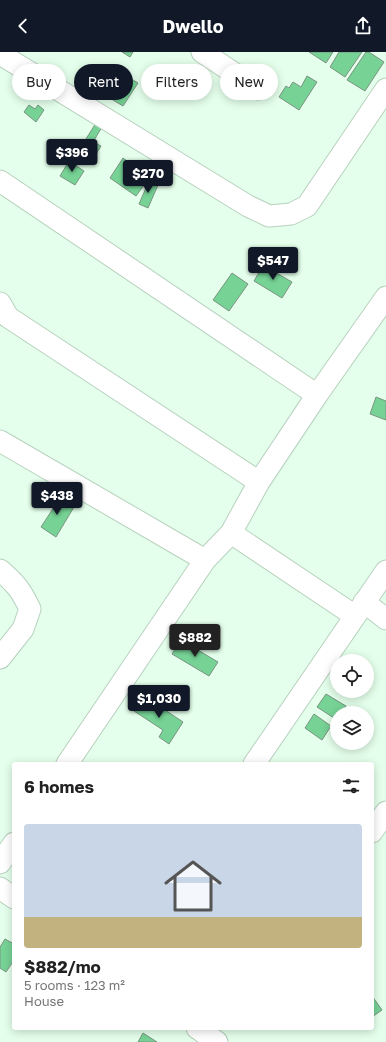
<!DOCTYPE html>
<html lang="en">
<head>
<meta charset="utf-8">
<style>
  :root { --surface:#fff; --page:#f6f6f6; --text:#222; --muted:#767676; --line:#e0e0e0; --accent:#111827 }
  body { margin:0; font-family:"Golos Text",sans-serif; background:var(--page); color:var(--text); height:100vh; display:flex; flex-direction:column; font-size:15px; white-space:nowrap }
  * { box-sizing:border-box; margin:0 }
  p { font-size:13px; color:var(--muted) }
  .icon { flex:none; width:22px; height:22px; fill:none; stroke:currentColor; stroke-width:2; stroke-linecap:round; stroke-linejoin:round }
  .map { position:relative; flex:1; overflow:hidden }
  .drawer { position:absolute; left:12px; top:710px; width:362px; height:268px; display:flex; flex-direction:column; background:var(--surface); border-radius:4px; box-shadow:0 2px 10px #0003 }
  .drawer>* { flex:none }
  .guide { position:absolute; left:12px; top:12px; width:362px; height:36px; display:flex; gap:8px }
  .controls { position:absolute; left:330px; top:602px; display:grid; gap:8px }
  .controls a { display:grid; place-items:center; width:44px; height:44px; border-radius:50%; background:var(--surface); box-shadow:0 2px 10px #0003; font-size:20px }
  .price { position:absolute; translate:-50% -34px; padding:0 9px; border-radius:4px; background:var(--accent); color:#fff; font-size:13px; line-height:26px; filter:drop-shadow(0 1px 2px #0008) }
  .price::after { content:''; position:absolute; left:50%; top:24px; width:12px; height:9px; margin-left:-6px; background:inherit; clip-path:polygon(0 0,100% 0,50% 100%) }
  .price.current { background:#222; color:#fff }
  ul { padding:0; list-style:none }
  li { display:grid; align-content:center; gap:8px; height:212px; padding:0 12px }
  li+li { border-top:1px solid var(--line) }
  li span { display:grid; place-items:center; height:124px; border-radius:4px; color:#555 }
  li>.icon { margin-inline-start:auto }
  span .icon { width:72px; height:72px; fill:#fffc; stroke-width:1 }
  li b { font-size:17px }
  h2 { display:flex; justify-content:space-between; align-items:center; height:48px; padding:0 12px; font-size:17px }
  .chip { padding:0 14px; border-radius:18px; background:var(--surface); box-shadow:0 2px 10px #0003; font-size:14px; line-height:36px }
  .chip.current { background:var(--accent); color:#fff }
  header { display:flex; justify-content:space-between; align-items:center; height:52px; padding:0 12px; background:var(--accent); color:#fff; font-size:18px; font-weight:700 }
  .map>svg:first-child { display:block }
  .building { fill:#76d295; stroke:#7c9482 }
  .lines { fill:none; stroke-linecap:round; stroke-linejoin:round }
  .minor-casing { stroke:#b7d1be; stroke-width:23 }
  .minor { stroke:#fff; stroke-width:21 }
</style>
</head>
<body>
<header><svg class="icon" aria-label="back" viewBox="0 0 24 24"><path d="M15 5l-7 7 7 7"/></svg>Dwello<svg class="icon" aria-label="share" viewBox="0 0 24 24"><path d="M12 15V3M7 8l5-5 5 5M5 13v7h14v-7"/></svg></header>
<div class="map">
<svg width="386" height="990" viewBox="0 0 386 990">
  <rect width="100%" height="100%" fill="#e4ffeb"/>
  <path class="building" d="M122,0H133L130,5Z
    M309,0H333L326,11Z
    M339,0H362L345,25L330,15Z
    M366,0H369L384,10L365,39L347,28Z
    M123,22L138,31L123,54L108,45Z
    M307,24L317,30L299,58L279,45L286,34L289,36L293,30L301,35Z
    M29,53L35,57L38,53L44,58L36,70L24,60Z
    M96,71L102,75L93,90L101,94L93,107L79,98Z
    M123,106L138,117L141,112L151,119L147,125L149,126L136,144L110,126Z
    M69,109L84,119L75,133L60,124Z
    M149,129L158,133L148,156L139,152Z
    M265,210L276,216L273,219L292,230L282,246L254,229Z
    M232,221L248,232L229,259L213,248Z
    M376,345L386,349V368L370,362Z
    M57,444L74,455L56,485L41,475L54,455L50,453Z
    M181,588L218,610L209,624L172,602Z
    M326,642L346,654L341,661H337V668L317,655Z
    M144,644L183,670L169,692L159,685L163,678L134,659Z
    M314,662L331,674L322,688L305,676Z
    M5,887L14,892V908L6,920L0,916V895Z
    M372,944L382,958L372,965Z
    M143,981L157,990H138Z"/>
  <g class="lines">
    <g class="minor-casing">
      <path id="minor" d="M202,0L258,37
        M0,2L248,154L269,164L291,162L307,154L386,37
        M0,129L317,343
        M0,251L8,265L259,430
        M0,389L205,508
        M231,481L355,564
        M0,518C16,532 21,538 30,557L23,577L0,606
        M364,550L386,567
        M67,712L205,508L231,481L259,430L317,343L386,245
        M254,712L386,519
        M372,780L386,760
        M0,811L14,791
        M0,836L14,846
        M197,976L217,990"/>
    </g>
    <use href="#minor" class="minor"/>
  </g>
</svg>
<div class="controls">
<a><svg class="icon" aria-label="locate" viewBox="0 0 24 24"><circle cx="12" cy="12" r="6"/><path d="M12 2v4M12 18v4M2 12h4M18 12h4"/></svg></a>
<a><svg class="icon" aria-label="layers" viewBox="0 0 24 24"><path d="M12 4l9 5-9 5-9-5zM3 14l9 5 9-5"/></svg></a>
</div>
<b class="price" style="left:72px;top:121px">$396</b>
<b class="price" style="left:148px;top:142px">$270</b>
<b class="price" style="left:273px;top:229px">$547</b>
<b class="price" style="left:57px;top:464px">$438</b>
<b class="price current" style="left:195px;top:606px">$882</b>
<b class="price" style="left:159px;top:667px">$1,030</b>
<div class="guide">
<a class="chip">Buy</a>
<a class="chip current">Rent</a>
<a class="chip">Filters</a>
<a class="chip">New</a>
</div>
<section class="drawer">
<h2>6 homes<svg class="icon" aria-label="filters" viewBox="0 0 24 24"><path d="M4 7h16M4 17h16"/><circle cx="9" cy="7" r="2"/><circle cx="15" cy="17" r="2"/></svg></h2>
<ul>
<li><span style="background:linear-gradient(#c9d6e8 75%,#c2b280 0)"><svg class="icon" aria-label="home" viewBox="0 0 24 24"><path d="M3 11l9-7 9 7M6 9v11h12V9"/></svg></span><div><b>$882/mo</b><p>5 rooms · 123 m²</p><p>House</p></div></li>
</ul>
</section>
</div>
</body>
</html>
